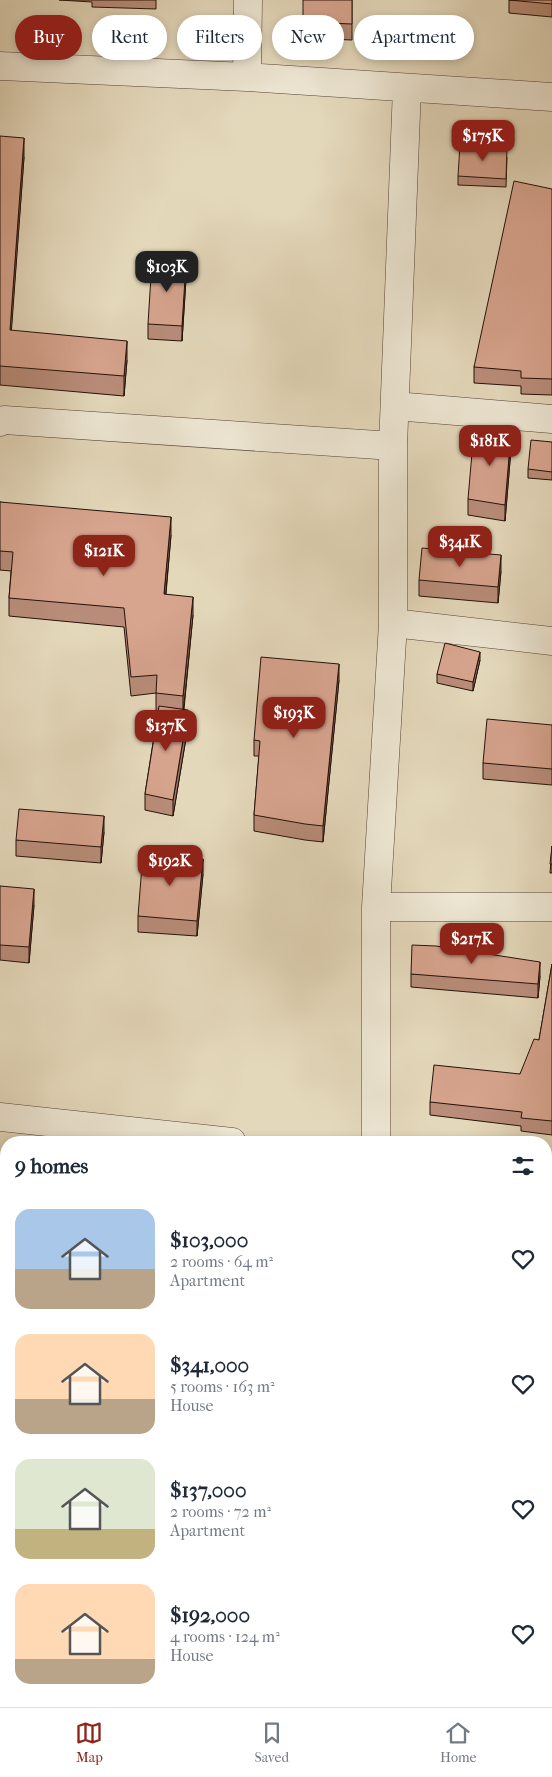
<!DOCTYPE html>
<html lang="en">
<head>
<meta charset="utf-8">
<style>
  :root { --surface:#fff; --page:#f6f6f7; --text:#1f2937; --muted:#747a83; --line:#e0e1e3; --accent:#8f2418 }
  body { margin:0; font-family:"IM FELL French Canon",serif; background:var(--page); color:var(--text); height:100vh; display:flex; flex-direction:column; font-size:19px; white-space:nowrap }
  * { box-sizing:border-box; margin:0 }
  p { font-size:16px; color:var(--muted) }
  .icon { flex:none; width:28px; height:28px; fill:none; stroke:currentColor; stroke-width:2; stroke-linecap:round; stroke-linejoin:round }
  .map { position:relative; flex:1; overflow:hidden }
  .panel { position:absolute; left:0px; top:1136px; width:552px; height:571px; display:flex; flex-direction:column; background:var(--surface); border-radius:20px 20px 0 0; box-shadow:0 2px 8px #0003 }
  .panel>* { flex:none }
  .guide { position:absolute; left:15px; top:15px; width:522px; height:45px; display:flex; gap:10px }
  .price { position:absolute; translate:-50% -42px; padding:0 11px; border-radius:10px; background:var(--accent); color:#fff; font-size:16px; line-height:32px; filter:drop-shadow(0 1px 2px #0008) }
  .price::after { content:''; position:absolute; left:50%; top:30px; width:15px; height:11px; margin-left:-8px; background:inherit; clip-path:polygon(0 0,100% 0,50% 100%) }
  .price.current { background:#222; color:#fff }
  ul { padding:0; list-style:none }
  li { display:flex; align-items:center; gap:15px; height:125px; padding:0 15px }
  li span { display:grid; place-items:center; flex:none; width:140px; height:100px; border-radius:15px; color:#555 }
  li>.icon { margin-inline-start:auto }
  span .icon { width:60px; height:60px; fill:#fffc; stroke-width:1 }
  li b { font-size:21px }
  h2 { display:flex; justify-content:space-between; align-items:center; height:60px; padding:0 15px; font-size:21px }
  .tag { padding:0 18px; border-radius:22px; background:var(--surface); box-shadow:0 2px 8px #0003; font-size:18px; line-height:45px }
  .tag.current { background:var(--accent); color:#fff }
  .menu { display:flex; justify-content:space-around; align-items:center; height:70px; border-top:1px solid var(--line); background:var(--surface); font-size:14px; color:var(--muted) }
  .menu a { display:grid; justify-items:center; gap:2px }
  .menu .current { color:var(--accent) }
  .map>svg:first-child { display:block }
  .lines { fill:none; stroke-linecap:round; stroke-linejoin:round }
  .minor-casing { stroke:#544236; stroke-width:29 }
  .minor { stroke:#ede6d3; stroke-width:28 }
  .wall { fill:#b98d7a; stroke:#241009 }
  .shaded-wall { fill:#967363; stroke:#241009 }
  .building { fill:#d7a48e; stroke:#241009 }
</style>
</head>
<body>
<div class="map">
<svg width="552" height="1707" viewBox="0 0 552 1707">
  <rect width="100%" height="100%" fill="#e4d8bb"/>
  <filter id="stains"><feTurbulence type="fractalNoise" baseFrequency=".004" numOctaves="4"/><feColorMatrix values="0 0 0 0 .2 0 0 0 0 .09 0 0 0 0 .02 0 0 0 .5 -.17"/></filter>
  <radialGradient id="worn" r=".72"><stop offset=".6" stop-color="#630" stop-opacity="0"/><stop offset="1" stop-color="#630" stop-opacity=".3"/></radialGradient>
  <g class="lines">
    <g class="minor-casing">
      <path id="minor" d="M0,66L247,77L552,97
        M247,77L248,0
        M395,406L552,419
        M0,422L4,420L393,446
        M393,623L552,641
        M376,907H552
        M0,1117L232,1142
        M376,1142V907L393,623V446L407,88
        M546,1170L552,1171
        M546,1464L552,1465
        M0,1526L6,1527
        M369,1707V1701"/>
    </g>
    <use href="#minor" class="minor"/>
  </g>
  <path class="wall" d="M59,0H156V9L92,7V2Z
    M352,0V40L303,38V22Z
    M509,0H552V17L509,13Z
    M0,136L24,157L11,331L127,360L124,396L0,385Z
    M507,157L506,187L458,185V176Z
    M552,189V395L521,394V386L474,383V367Z
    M186,279L182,341L148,339V324Z
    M552,442V480L528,478V469Z
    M511,449L505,521L468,515V499Z
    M0,502L171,535L166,594L193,615L184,709L188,726L173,816L145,810V794L158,711H156V693L131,696L124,627L9,616V598L11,571L0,570Z
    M501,571L498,603L419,596V580Z
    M480,660L473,691L437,683V674Z
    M339,680L323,842L305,840L254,831V815L259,756H254V740Z
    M552,725V785L483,779V763Z
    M104,832L101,863L16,856V840Z
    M552,846V873H550Z
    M203,874L197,936L138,932V916Z
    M0,886L34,905L29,963L0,960Z
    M552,964V1135L521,1131V1126L430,1115V1102L520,1074L539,1040Z
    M411,974L540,976L538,998L411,987Z
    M552,1368V1441H546V1388Z
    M546,1501H552V1554H546Z
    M0,1586L6,1587V1653L0,1652Z
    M552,1669V1707H518V1701H546Z
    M77,1701H234L233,1706L170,1703V1707H76Z
    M407,1701H445V1706L407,1704Z"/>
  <path class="shaded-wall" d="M24,138V157L10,350V330Z
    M186,263V279L182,341V326Z
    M127,341V360L124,396V376Z
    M511,433V449L505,521V505Z
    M171,517V535L164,612V594Z
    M501,555V571L498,603V587Z
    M193,597V615L183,714V696Z
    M480,652V660L473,691V682Z
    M339,664V680L323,842V826Z
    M188,710V726L173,816V800Z
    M104,816V832L101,863V847Z
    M203,859V874L197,936V921Z
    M34,889V905L29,963V947Z
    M540,962V976L538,998V984Z"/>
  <path class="building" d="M303,0H352V24L303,22Z
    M509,0H552V4Z
    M0,136L24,138L10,330L127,341L124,376L0,366Z
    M460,145L507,148L506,179L458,176Z
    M514,181L552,189V379L521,378V371L474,367Z
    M152,260L186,263L182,326L148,324Z
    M474,430L511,433L505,505L468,499Z
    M531,440L552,442V472L528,469Z
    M0,502L171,517L164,594L193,597L183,696L156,693L157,675L131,677L124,608L9,598L13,552L0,551Z
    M422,548L501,555L498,587L419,580Z
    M445,643L480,652L473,682L437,674Z
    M261,657L339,664L323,826L305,824L254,815L260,741L254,740Z
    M159,706L188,710L173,800L145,794Z
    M487,719L552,725V769L483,763Z
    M19,809L104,816L101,847L16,840Z
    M552,846V864H550Z
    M143,853L203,859L197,921L138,916Z
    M0,886L34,889L29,947L0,945Z
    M412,945L436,946L540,962L538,984L411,974Z
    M552,964V1121L521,1118L522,1112L430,1102L434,1065L520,1074L534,1039L539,1040Z
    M552,1368V1428L546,1427V1388Z
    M546,1501H552V1538H546Z
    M0,1586L6,1587V1635L0,1634Z
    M546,1669H552V1702L542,1701H546Z
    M77,1701H169V1707H76Z"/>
  <rect width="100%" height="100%" filter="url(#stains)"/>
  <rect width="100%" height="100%" fill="url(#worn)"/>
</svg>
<b class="price" style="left:483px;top:162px">$175K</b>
<b class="price current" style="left:167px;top:293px">$103K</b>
<b class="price" style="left:490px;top:467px">$181K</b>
<b class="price" style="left:460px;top:568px">$341K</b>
<b class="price" style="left:104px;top:577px">$121K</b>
<b class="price" style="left:294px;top:739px">$193K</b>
<b class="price" style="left:166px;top:752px">$137K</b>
<b class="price" style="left:170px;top:887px">$192K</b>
<b class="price" style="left:472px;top:965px">$217K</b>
<div class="guide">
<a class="tag current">Buy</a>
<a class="tag">Rent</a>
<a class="tag">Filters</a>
<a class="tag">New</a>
<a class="tag">Apartment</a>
</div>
<section class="panel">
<h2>9 homes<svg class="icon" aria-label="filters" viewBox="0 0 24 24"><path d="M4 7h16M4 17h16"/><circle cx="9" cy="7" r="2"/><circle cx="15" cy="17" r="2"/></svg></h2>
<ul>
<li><span style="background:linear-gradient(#a9c7e8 60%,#b9a48a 0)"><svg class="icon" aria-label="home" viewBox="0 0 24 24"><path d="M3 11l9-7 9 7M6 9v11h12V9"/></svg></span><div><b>$103,000</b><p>2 rooms · 64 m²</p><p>Apartment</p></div><svg class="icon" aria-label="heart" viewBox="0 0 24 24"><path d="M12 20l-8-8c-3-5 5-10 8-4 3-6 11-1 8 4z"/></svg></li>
<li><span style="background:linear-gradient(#ffd9b3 65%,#b9a48a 0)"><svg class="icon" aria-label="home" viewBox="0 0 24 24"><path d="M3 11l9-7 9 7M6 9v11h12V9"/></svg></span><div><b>$341,000</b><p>5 rooms · 163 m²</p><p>House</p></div><svg class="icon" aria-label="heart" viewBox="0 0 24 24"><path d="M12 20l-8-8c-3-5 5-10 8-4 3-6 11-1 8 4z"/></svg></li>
<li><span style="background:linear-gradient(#dfe7d0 70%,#c2b280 0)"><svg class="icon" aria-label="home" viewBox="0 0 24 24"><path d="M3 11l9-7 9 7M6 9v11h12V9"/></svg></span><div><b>$137,000</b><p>2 rooms · 72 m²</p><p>Apartment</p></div><svg class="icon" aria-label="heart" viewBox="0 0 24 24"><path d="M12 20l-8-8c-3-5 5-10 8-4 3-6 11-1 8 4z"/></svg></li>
<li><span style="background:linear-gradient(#ffd9b3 75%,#b9a48a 0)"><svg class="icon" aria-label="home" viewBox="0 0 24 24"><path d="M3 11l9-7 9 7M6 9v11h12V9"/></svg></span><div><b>$192,000</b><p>4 rooms · 124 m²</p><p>House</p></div><svg class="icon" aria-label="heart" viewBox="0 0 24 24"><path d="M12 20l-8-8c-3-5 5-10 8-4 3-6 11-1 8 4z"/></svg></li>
</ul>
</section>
</div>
<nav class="menu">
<a class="current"><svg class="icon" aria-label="map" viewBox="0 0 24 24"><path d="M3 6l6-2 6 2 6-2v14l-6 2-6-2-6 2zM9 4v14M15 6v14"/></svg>Map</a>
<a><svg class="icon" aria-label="saved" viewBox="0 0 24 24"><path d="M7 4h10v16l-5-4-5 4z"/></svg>Saved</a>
<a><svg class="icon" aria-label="home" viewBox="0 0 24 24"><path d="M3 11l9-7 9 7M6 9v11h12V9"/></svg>Home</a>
</nav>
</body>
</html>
